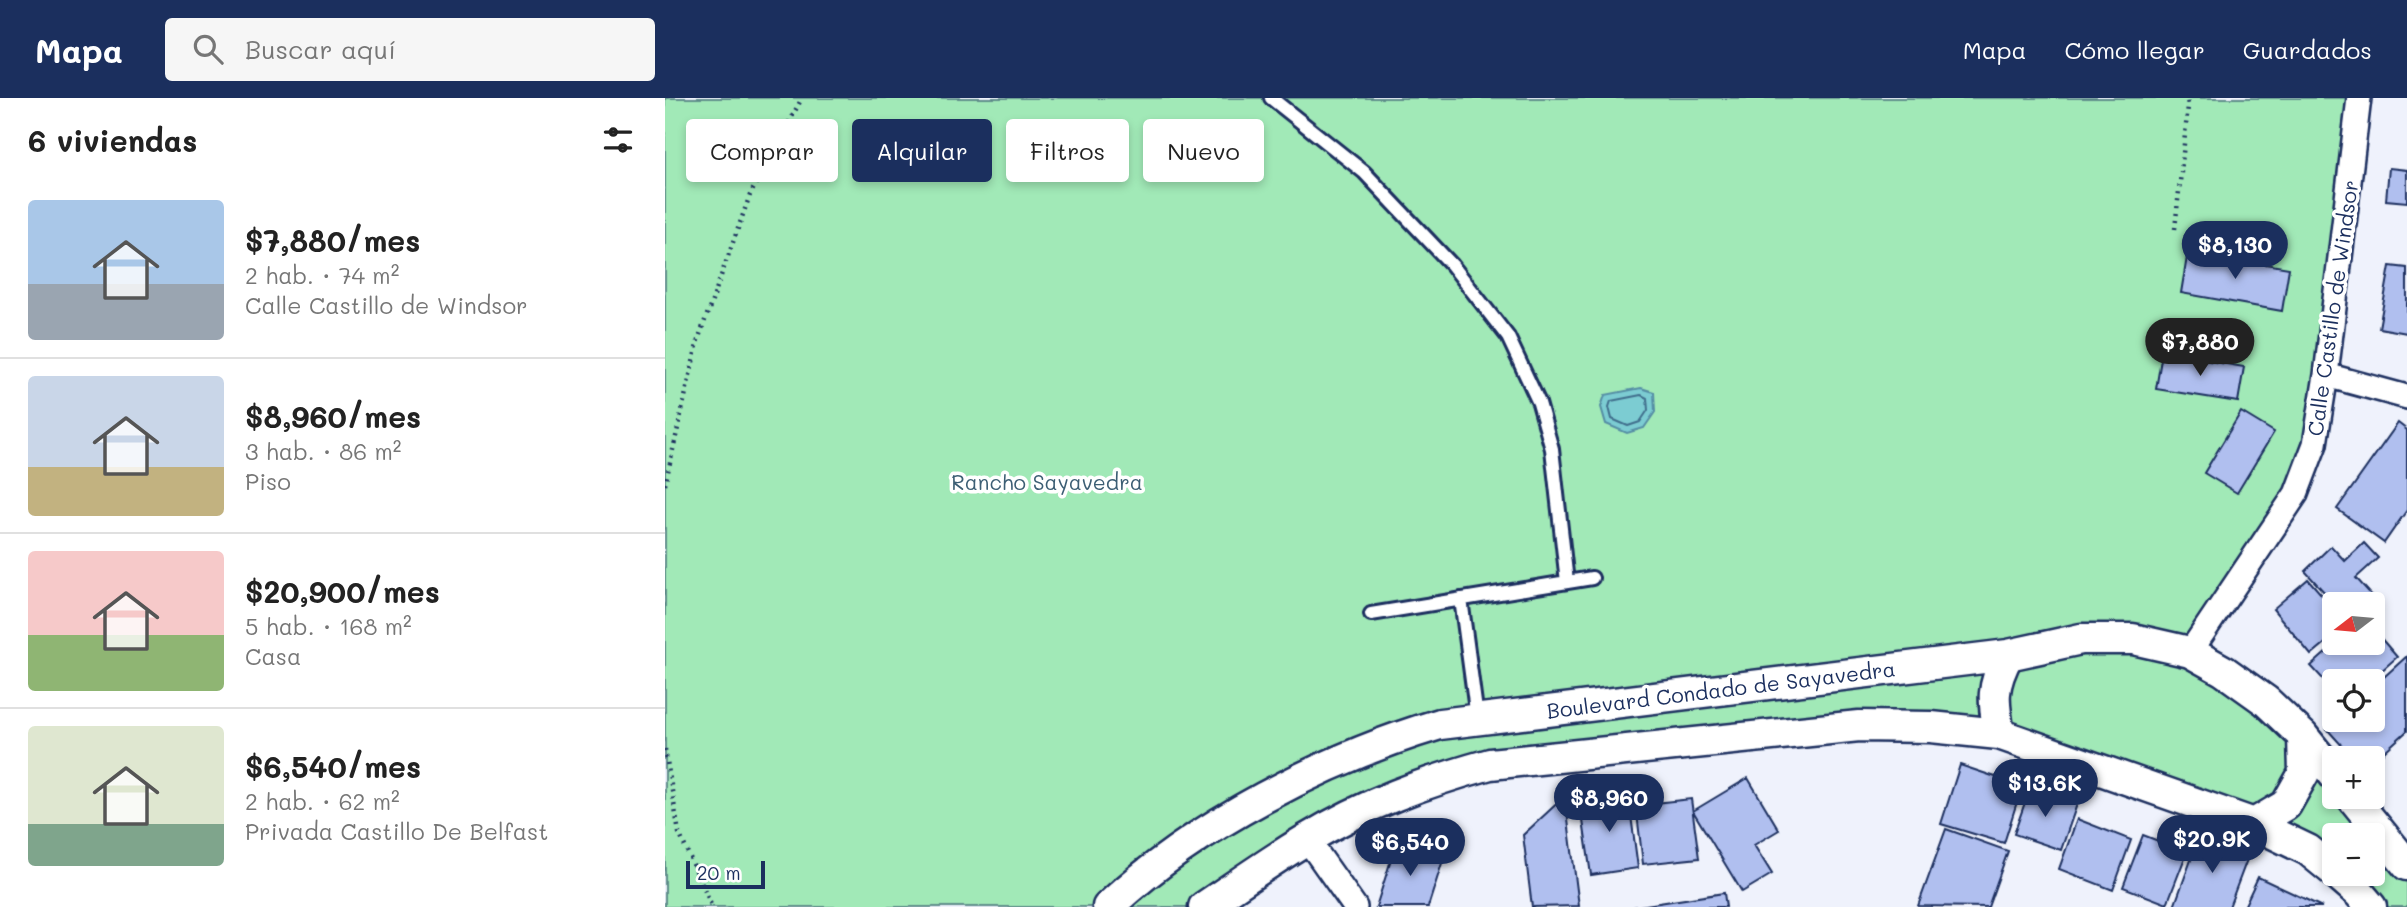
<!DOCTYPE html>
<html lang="es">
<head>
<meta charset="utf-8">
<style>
  :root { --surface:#fff; --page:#f6f6f6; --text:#222; --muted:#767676; --line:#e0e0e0; --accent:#1b2f5e }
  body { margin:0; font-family:Mali,sans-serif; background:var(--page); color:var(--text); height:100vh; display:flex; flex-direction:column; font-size:26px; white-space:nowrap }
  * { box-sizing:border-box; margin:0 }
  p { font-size:23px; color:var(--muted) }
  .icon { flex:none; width:38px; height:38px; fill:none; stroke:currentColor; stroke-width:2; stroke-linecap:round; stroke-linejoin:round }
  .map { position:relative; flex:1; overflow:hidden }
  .details { display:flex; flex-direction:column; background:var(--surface); width:665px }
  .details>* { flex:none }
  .banner { position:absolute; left:21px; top:21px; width:665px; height:63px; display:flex; gap:14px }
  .needle { width:46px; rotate:254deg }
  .tools { position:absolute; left:1657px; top:494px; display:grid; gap:14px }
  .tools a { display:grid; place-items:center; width:63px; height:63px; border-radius:7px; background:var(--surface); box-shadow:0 4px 10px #0003; font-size:35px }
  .scale { position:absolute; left:21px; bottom:18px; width:79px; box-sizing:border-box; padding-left:7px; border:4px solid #1b2f5e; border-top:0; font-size:19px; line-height:24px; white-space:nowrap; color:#1b2f5e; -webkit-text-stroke:5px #fff; paint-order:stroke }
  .price { position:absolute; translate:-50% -60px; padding:0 16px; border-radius:24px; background:var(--accent); color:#fff; font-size:23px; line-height:46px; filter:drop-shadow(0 2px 4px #0008) }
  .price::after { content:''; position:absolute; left:50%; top:42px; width:21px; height:16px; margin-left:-10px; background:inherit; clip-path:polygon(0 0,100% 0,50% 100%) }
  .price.current { background:#222; color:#fff }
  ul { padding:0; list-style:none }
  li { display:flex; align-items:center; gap:21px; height:175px; padding:0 28px }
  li+li { border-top:2px solid var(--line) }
  li span { display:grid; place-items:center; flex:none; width:196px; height:140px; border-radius:7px; color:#555 }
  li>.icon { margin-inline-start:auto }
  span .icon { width:84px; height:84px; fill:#fffc; stroke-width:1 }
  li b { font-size:30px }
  h2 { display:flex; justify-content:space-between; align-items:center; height:84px; padding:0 28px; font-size:30px }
  .chip { padding:0 24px; border-radius:7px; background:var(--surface); box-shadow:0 4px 10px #0003; font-size:24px; line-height:63px }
  .chip.current { background:var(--accent); color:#fff }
  header { display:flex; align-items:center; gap:42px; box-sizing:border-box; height:98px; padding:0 35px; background:var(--accent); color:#fff }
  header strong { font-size:33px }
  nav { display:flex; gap:38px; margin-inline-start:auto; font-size:24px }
  .search { width:490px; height:63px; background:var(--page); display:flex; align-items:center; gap:18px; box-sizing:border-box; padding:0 24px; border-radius:7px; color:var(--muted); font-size:26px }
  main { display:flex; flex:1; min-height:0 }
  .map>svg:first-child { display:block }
  .green { fill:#a1e9b7; stroke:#5e8c8a; stroke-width:2 }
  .water { fill:#7bccd2; stroke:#558da4; stroke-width:2 }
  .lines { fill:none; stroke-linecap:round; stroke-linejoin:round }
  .shore { stroke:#416e8c; stroke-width:2 }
  .building { fill:#b0bfef; stroke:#1b2f5e; stroke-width:2 }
  .service-casing { stroke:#1b2f5e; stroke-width:18 }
  .minor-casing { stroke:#1b2f5e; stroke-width:28 }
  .tertiary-casing { stroke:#1b2f5e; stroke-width:35 }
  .path { stroke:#1b2f5e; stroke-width:4.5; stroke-dasharray:2 5; stroke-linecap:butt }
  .service { stroke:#fff; stroke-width:12 }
  .minor { stroke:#fff; stroke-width:23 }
  .tertiary { stroke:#fff; stroke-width:30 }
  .labels { text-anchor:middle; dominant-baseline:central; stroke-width:7; stroke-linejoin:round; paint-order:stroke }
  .street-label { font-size:21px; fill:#1b2f5e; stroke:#fff }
  .park-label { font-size:21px; fill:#3c5e74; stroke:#fff }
</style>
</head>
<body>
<header>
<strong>Mapa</strong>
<div class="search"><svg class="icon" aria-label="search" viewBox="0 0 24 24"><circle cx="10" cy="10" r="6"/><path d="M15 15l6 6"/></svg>Buscar aquí</div>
<nav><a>Mapa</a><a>Cómo llegar</a><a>Guardados</a></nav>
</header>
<main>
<section class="details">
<h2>6 viviendas<svg class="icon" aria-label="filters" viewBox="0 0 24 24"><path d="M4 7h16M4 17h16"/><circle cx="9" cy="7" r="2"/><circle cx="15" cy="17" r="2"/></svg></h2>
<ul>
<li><span style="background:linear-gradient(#a9c7e8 60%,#9aa5b1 0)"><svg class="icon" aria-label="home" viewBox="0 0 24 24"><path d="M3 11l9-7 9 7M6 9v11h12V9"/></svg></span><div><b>$7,880/mes</b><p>2 hab. · 74 m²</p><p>Calle Castillo de Windsor</p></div></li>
<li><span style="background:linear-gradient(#c9d6e8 65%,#c2b280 0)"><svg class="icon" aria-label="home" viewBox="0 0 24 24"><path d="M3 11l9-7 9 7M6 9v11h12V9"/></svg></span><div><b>$8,960/mes</b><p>3 hab. · 86 m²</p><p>Piso</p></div></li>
<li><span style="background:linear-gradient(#f6c9c9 60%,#8fb573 0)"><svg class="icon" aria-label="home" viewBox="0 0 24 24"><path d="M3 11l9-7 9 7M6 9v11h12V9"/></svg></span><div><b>$20,900/mes</b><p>5 hab. · 168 m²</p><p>Casa</p></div></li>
<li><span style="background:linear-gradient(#dfe7d0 70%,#7fa58c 0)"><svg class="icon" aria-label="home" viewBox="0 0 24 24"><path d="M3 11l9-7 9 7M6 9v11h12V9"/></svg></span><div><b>$6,540/mes</b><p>2 hab. · 62 m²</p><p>Privada Castillo De Belfast</p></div></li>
</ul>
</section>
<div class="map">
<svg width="1742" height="809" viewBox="0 0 1742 809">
  <rect width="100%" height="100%" fill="#eff2fc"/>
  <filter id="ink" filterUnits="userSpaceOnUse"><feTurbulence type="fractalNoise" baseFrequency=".0143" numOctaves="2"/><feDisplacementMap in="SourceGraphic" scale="14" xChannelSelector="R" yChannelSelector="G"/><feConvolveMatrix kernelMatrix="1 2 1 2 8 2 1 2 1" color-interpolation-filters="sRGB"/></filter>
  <g filter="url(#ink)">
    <path class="green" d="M0,0H1694L1650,346L1525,553L1669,678L1670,698H1686L1742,767V809H1706L1671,775H1708V737H1670L1669,774L1643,752L1265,629L766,682L539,809H0Z"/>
    <path class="water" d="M976,290L989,294L990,314L979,330L962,335L941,326L936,309L940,297Z"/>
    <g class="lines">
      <path class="shore" d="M976,297L982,300L983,312L975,324L963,328L947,321L944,309L946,303Z"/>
    </g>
    <path class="building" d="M1724,70L1742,72V104L1721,102Z
      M1523,153L1624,170L1617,213L1516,195Z
      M1725,168L1742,170V235L1714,230Z
      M1497,255L1579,269L1573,304L1491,291Z
      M1576,314L1609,334L1572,395L1539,375Z
      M1733,325L1742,332V412L1719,445L1672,411Z
      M1699,445L1713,460L1691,480L1712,503L1708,506H1670L1640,473L1666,448L1680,463Z
      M1643,481L1670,512V537L1646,557L1608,511Z
      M1708,531L1732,559L1705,583H1670V594L1646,568L1673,544H1708Z
      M1742,558V633L1708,664V660H1688L1662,631L1673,621H1708V589Z
      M1295,667L1357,688L1339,745L1276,726Z
      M1083,680L1114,732L1089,747L1107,776L1077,794L1028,713Z
      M1365,690L1412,706L1396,752L1349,736Z
      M963,695L973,770L926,777L915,702Z
      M900,698L914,808L867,809L858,737Z
      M1026,701L1034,760L978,766L971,707Z
      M1412,721L1466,742L1448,792L1394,771Z
      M1281,731L1343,753L1323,809L1253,808Z
      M1478,737L1522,754L1502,806L1458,789Z
      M1535,737L1584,756L1564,809H1509Z
      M732,743L779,759L763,809H711Z
      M1593,779L1657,809H1579Z
      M1059,795L1061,809H968Z"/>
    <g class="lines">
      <g class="service-casing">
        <path id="service" d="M606,0L699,74L787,167L843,239L874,305L887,351L902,484
          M796,501L812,620
          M706,516L927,480"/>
      </g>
      <g class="minor-casing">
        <path id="minor" d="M1661,277L1742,299
          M1525,554L1631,396L1650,346L1661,277L1694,0
          M642,741L690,809"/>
      </g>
      <g class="tertiary-casing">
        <path id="tertiary" d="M1334,636C1328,602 1326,589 1343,557
          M1686,698L1742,767
          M1589,726L1621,707L1639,675L1638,638
          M1671,775L1694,795L1706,809
          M443,809C530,727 661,660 775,626L1343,557L1416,541H1468L1525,554L1559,573L1601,603L1638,638L1670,678
          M539,809C573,786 607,762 642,741C700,706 760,684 825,666L1194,628L1266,629L1334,636L1589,726L1643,752L1670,774"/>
      </g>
      <path class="path" d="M1510,131L1523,8L1522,0
        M0,387L33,242L85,97L137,0
        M0,651L14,735L47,809"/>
      <use href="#service" class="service"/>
      <use href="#minor" class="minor"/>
      <use href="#tertiary" class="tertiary"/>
    </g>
  </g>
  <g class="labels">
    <g class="street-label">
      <text transform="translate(1667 210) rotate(-82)">Calle Castillo de Windsor</text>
      <text transform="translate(1056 591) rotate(-7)">Boulevard Condado de Sayavedra</text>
    </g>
    <g class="park-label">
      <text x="382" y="383">Rancho Sayavedra</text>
    </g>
  </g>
</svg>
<div class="tools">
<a><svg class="needle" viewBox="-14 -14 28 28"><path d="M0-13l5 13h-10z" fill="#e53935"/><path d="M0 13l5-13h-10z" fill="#767676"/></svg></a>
<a><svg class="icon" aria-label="locate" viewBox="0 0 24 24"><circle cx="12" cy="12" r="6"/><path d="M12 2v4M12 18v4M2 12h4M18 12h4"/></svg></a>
<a>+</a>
<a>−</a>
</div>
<div class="scale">20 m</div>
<b class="price" style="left:1570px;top:183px">$8,130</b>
<b class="price current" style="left:1535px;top:280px">$7,880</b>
<b class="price" style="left:1380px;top:721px">$13.6K</b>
<b class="price" style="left:944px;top:736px">$8,960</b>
<b class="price" style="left:1547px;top:777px">$20.9K</b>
<b class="price" style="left:745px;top:780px">$6,540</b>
<div class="banner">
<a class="chip">Comprar</a>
<a class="chip current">Alquilar</a>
<a class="chip">Filtros</a>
<a class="chip">Nuevo</a>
</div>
</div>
</main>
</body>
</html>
